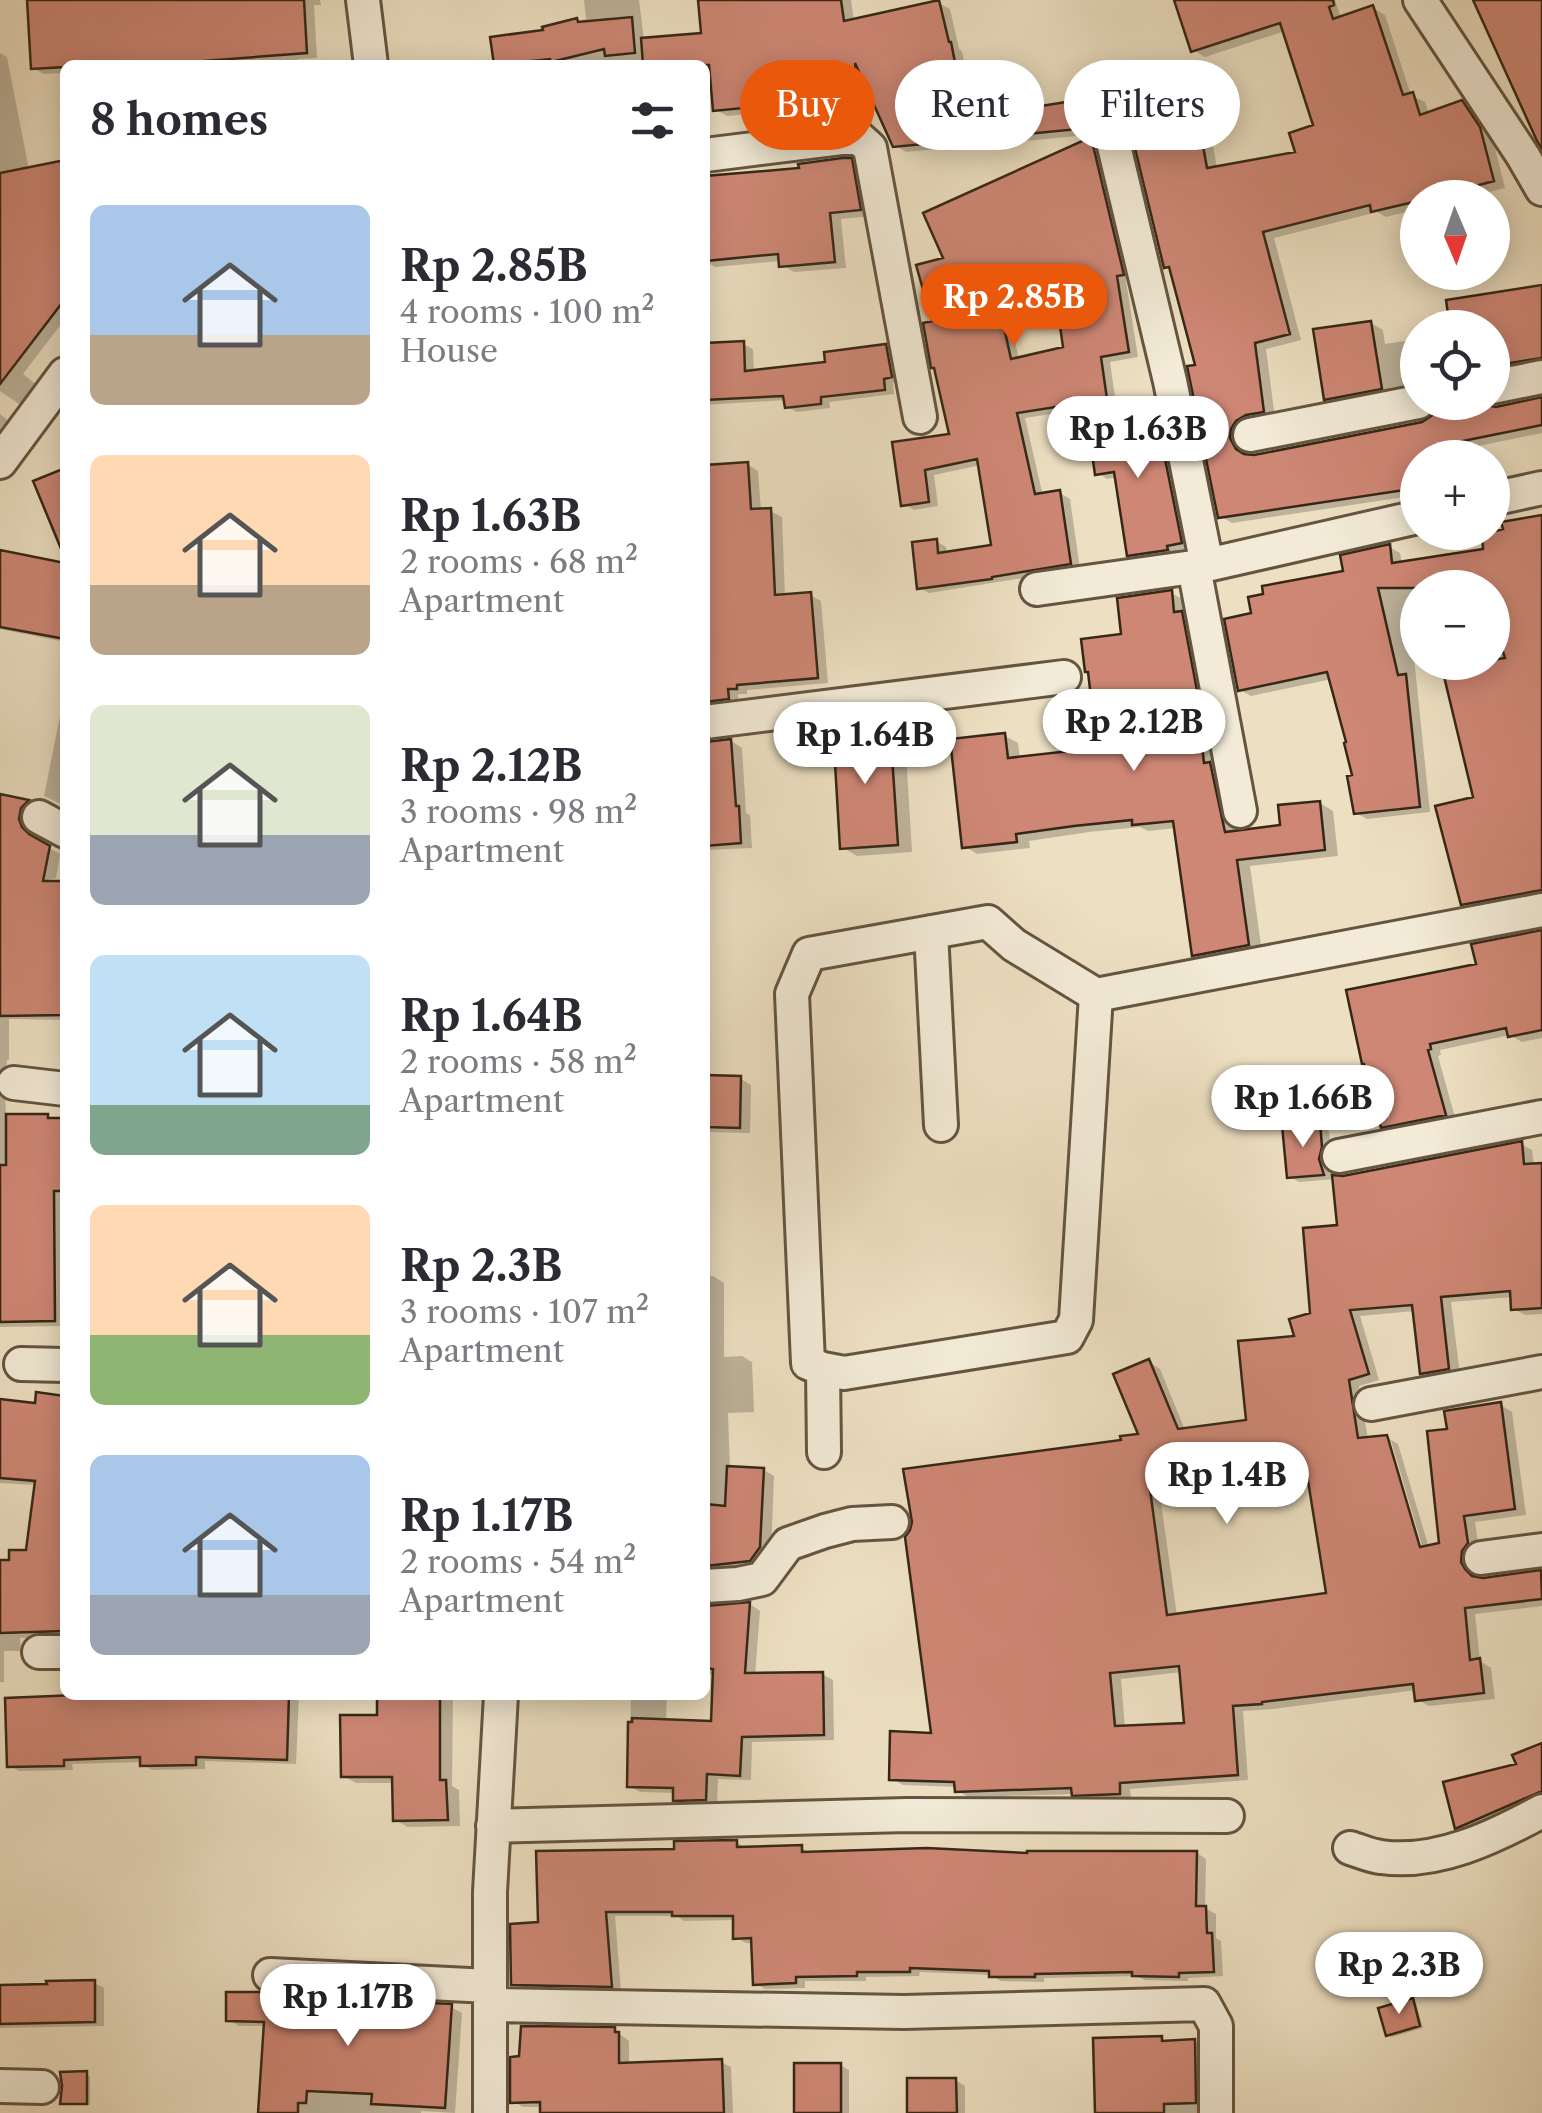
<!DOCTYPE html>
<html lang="en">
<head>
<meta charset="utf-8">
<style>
  :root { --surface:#fff; --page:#f2f2f3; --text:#2b2b33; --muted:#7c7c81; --accent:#ea580c }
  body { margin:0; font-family:"Libre Caslon Text",serif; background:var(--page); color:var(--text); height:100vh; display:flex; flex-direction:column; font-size:38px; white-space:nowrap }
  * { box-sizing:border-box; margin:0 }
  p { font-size:32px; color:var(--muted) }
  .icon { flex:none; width:55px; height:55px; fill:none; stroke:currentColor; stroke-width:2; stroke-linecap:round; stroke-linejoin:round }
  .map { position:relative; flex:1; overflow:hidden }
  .sheet { position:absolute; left:60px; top:60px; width:650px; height:1640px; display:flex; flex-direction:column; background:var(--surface); border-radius:15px; box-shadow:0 5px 25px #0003 }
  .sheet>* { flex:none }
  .hud { position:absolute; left:740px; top:60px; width:650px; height:90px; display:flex; gap:20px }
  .needle { width:65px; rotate:178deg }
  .buttons { position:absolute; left:1400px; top:180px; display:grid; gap:20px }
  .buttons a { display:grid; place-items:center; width:110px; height:110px; border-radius:50%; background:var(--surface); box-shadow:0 5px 25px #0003; font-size:50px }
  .price { position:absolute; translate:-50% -85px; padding:0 22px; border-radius:35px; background:#fff; color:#222; font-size:32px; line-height:65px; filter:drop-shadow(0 2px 5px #0008) }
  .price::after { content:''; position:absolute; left:50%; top:60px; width:30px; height:22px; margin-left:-15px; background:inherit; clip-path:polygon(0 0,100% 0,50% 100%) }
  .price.current { background:var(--accent); color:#fff }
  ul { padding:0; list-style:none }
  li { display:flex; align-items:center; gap:30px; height:250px; padding:0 30px }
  li span { display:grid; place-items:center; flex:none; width:280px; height:200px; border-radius:15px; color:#555 }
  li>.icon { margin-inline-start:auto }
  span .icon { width:120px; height:120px; fill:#fffc; stroke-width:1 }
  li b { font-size:42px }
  h2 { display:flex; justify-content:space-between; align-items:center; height:120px; padding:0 30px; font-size:42px }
  .tag { padding:0 35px; border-radius:45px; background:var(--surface); box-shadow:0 5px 25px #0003; font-size:35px; line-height:90px }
  .tag.current { background:var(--accent); color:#fff }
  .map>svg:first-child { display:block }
  .shadow { fill:#0003; fill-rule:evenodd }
  .building { fill:#ce8775; stroke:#362716; stroke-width:2.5; fill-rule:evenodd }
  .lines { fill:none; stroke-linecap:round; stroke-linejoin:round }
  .street-casing { stroke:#645541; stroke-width:38 }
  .street { stroke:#f3ebd7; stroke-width:32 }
</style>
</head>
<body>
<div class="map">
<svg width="1542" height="2113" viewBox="0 0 1542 2113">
  <rect width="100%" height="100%" fill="#ede0c2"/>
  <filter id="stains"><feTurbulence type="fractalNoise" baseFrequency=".002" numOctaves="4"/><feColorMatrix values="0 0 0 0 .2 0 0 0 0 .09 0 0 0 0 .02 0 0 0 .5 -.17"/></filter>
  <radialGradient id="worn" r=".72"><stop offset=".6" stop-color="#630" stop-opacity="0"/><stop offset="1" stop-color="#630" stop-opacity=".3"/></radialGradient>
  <path class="shadow" d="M29,0H320L321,5H314L317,58L297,59L300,65H65V73L44,74L33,68Z
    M584,0H639L644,40L704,35L701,0H851L854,22L939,3L950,9L959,49L962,51L971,100L982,107L983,118L1084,102L1095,108L1099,134L906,152L895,145L867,86L870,123L809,128L798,122V109L727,116L715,109L713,75L705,76V65H496L492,39L546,32L545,29L586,19Z
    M1176,0H1335L1341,18L1373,8L1385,15L1411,95L1425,102L1429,115L1462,103L1474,110L1492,136L1505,188L1465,198H1418V209L1386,217L1377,212L1274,238L1301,340L1266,349L1275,418L1242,448L1247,457L1423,424L1432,420L1439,410V402H1485L1489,409L1542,400V433L1449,452L1450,458H1418V495L1232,523L1220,516L1198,367L1173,270L1166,267L1188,66L1200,73L1217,168L1299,154L1316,127L1285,31L1205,57L1193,50Z
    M0,53L7,57L29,170L65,163V291L60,294L65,310V319L23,374L38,386L22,406L0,391Z
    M1091,140L1101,146L1133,280L1126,281L1138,357L1110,362L1116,404L1025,418L1043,496L1060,493L1070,499L1080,569L929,593L919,587L936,541L946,547L947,554L993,547L981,465L934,475L938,506L914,510L904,504L895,445L952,436L935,323L946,259ZM1056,276L1065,349L1019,360L1004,291Z
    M851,161L863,168L872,216L841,219L846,268L794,272L782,265L781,261L715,267L705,261V179L801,170Z
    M1542,288V365L1492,377V328Z
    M1371,323L1383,330L1385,344L1418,339V390L1338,405L1326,399Z
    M743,344L753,349L754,373L828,365L886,347L895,353L901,382L893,383L894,394L829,402L830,408L797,412L787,407L786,400L705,405V346Z
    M0,414L10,422L0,435Z
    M1156,416L1165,422L1191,548L1176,550V555L1139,560L1129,555L1118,477L1107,479L1098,473Z
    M747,464L758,471L761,511H770L782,517L785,596L810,595L821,601L828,683L747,690V694H738L739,704L705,712V468Z
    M1542,517V897L1474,910L1463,903L1476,798L1443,662H1492V588H1418V607L1409,609L1430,812L1367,819L1356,813L1355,778L1332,679L1251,696L1240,690L1254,615L1346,574L1389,547L1400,553L1402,564L1486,551Z
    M0,557L65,565V642L0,629Z
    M1171,593L1184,600L1186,616L1195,621L1236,833L1282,827L1320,803L1333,811L1338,856L1250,866L1262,952L1207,962L1194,955L1176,828L1148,831L1140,827L1089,832L1029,841L1030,848L977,854L964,846L1005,736L1018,743L1020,759L1099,751L1124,637Z
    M65,691V806L44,796Z
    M890,729L905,737L912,852L857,856L842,847Z
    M731,741L742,748L746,813L750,815L752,848L705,850V744Z
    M0,797L28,802L38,808L29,824L32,835L40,843L60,854L56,878L0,892Z
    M65,901V1020L9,1019V1060H7L5,1089L6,1116L65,1128V1326L0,1327V902Z
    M1542,952V1093V1038L1522,1042L1510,1035L1440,1050L1441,1055L1438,1056L1456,1121L1395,1133L1383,1126L1367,1064Z
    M705,1078L741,1079L751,1085L750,1133L705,1132Z
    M1319,1125L1329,1131L1331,1153L1328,1166L1332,1177L1343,1178L1521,1144L1532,1150L1534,1166L1542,1165V1314L1525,1315L1514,1309L1513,1297L1451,1302L1460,1375L1434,1379L1423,1373L1415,1311L1360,1316L1379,1380L1359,1386L1368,1439L1386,1437L1398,1444L1429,1548L1442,1545L1449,1431L1501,1405L1512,1412L1526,1515L1475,1522L1479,1550L1472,1570L1476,1579L1540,1573L1542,1574V1606L1475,1614L1480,1661L1491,1668L1495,1699L1429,1706L1418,1700L1416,1690L1273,1709L1243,1711L1248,1780L1130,1789L1131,1799L1086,1801L1074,1794L968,1797L957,1790V1787L903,1785L891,1778L934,1735L1123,1443L1141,1436L1149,1362L1160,1369L1185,1430L1249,1422L1312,1314L1339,1228L1335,1179L1299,1182L1289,1176ZM1386,1441H1391L1426,1559L1421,1560ZM1309,1468L1329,1595L1177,1616L1159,1488ZM1182,1672L1187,1726L1125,1728L1121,1679Z
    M705,1276H713L724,1283V1357L742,1356L752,1362L754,1412L728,1413L730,1469L764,1470L774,1476L771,1554L762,1566L705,1575Z
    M65,1398V1637L20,1638L21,1651H4V1682H0V1563L12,1562L29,1552L36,1485L0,1483V1401L38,1405Z
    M750,1604L760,1611L755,1676L822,1674L833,1680L834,1740L752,1742L751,1780L718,1779L717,1805L686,1806L676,1800L675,1793L640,1792L629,1786L631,1696L546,1695H667L666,1722L714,1724L715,1674H705V1608Z
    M80,1695H299L296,1764L205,1761V1769L152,1770L143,1765V1762L72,1764L73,1770L19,1771L10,1766Z
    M380,1695H453L452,1786L459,1790L460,1826L408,1827L395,1820V1783H356L343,1776L379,1717Z
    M1542,1746V1796L1465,1832L1457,1827Z
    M736,1842L746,1848H802L813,1855L1029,1856L1197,1853L1206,1859L1205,1908L1216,1914V1938L1221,1941L1223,1976L1188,1978V1981L1145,1980L1137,1976L1044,1978V1982L1001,1981L991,1975L920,1972L919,1976L866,1977V1981H805V1988L765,1989L755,1983L754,1943H746L736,1937L735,1920L684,1921L677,1916H615L621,1991L524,1990L514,1984L541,1924L676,1852Z
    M94,1983L104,1988V2026L0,2028V1988Z
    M1413,2001L1416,2003L1423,2028L1392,2037L1388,2035Z
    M451,2007L462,2013L455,2113L421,2111V2113H257L261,2112L266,2026H239L228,2019Z
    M614,2030L629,2041V2065L721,2062L731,2067L733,2113H543L542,2107H523L512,2101Z
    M1161,2038L1169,2043L1195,2042L1204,2047L1205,2113H1097Z
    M840,2065L849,2070V2113H797Z
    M86,2074L90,2076V2105L67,2104L63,2102Z
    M955,2080L965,2086V2113H910Z"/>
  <path class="building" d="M27,0H304L307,53L152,65H65V67L31,69Z
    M698,0H841L844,21L939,0L949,42H951L962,98H971L973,117L1085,99L1089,128L893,147L855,63L860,118H839L796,123L795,103L713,111L709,65H643L641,38L701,33Z
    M1174,0H1333L1334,5L1329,7L1333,19L1373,5L1403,95L1413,92L1420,115L1462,100L1480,127L1494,181L1430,198H1418V201L1371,212L1370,205L1263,232L1290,334L1255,343L1264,412L1246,415L1236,421L1231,429L1230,438L1236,449L1244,454L1254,455L1422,422L1434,414L1482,404L1496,407L1542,397V425L1438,446L1440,458H1418V488L1218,518L1187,366L1195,365L1169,267L1164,268L1123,99L1119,91L1112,86L1110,76L1188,63L1207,168L1295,152L1289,133L1313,125L1280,23L1191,52Z
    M1473,0H1542V149L1537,141Z
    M632,17L635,53L605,56L604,49L551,62L550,59L494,65L490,37L543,30L542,27L577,18L578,22Z
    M1091,137L1124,275L1117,276L1129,352L1101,357L1107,399L1017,413L1035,494L1060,490L1071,564L992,577V579L917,589L912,542L937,539L938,553L991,545L977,459L925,470L929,502L901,506L892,442L949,434L934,368H931L923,323L932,321L916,265L943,258L923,213ZM1052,270L1063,347L1011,359L995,286Z
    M842,158H852L861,210L830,213L835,262L779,267L778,254L705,261V176L799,168L798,164Z
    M65,160V299L0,384V173Z
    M1542,285V358L1492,366V328H1450L1446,300Z
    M1371,321L1382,389L1324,400L1313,329Z
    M744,341L745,371L825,362L824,352L886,344L892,377L884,379L885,390L821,397V404L785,408L783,396L705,400V343Z
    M1156,414L1182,543L1167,546L1168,550L1127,556L1114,472L1095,475L1088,424Z
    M748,462L751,509L771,508L775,595L811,592L818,678L737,685V689H728L729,699L705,702V465Z
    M65,468V556H64L33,481Z
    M1542,515V890L1461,905L1435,806L1473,797L1442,668L1492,662V660L1505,658L1492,618V588H1378L1398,675L1406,674L1420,807L1354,814L1347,776L1352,775L1344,743L1346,742L1327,672L1238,691L1224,619L1251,613L1248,597L1263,594L1262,586L1343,571L1340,555L1390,544L1392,563L1483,549L1482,534L1503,529L1501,522Z
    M0,550L65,563V639L0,627Z
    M1172,590L1174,612L1182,611L1199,701L1197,702L1204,763L1210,762L1225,832L1280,825L1278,805L1320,801L1325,850L1237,860L1249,945L1192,956L1173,821L1132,825V820L1074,826L1016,834L1017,842L962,848L950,739L1005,733L1008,758L1097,748L1088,672H1085L1081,639L1121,634L1117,598Z
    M890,726L898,845L840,849L833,729Z
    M731,739L736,806H739L741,843L705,846V742Z
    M0,794L29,800L21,808L19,819L22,827L29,834L50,846L43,881H65V1015L0,1016Z
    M1542,930V1030L1508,1037L1506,1028L1430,1044L1431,1049L1428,1050L1446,1115L1381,1128L1364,1064H1362L1346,990L1476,964L1471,944Z
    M705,1075L741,1076L740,1128L705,1127Z
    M6,1114H48V1118H65V1191H54L55,1321L0,1322V1165H6Z
    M1320,1122L1322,1147L1319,1159L1324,1175L1287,1178L1282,1125Z
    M1522,1141L1524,1164L1542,1163V1308L1511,1310L1510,1291L1441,1297L1449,1369L1420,1374L1412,1305L1350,1310L1369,1374L1349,1380L1358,1438L1387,1435L1420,1547L1439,1543L1427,1431L1447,1429L1444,1411L1501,1402L1515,1509L1464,1516L1468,1543L1462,1551L1461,1562L1465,1569L1472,1576L1483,1578L1541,1570L1542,1599L1465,1608L1470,1660L1480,1658L1484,1693L1415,1701L1413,1684L1262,1702V1704L1233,1706L1238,1775L1120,1783V1794L1072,1796L1071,1788L955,1792L954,1782L889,1780L890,1731L931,1733L905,1537L910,1530L912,1522L903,1469L1121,1440L1120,1436L1138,1434L1113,1374L1149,1359L1178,1429L1246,1420L1238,1341L1294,1336L1289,1319L1310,1313L1303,1228L1337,1225L1332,1175L1343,1176ZM1305,1462L1326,1593L1167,1615L1149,1482ZM1179,1666L1184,1723L1115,1726L1110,1673Z
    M36,1392L65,1396V1631L0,1633V1560H9V1550H26L35,1481L0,1478V1399L35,1403Z
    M727,1466L764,1468L760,1547L750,1561L705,1566V1504L725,1506Z
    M750,1602L745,1673L823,1672L824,1735L742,1737L740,1776L707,1774L706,1800L673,1801V1788L627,1787L628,1722H632V1718L711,1721L713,1669L705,1668V1606Z
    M77,1695H289L287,1760L196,1757V1765L140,1766V1757L64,1760V1766L7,1767L5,1698Z
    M377,1695H440V1780H446L448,1820L393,1821L392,1777H341L340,1715H377Z
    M1542,1743V1791L1455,1829L1443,1782L1516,1764L1512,1755Z
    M737,1840V1847L802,1845V1852L927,1848L1027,1853V1851H1197L1196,1906H1206L1207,1933H1212L1214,1972L1179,1973V1977L1132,1976V1972L1035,1974V1977H989V1971L910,1968V1972H857V1976L796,1977V1983L753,1985L751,1938L733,1939V1916H672V1912H606L612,1987L511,1985L510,1924L538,1922L536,1851L674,1849V1841Z
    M95,1980V2022L0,2024V1985L47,1984L46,1981Z
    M226,1992H260L269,1995L452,2004L445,2108L371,2104L372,2094L307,2091L306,2103H298V2113H258L264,2022L226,2021Z
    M1413,1998L1420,2026L1386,2036L1378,2008Z
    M521,2026L615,2027V2032H619V2063L722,2059L724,2113H540V2102L510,2103V2057L519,2056Z
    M1162,2036V2041L1195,2039L1196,2103L1164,2104V2113H1095L1093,2038Z
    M794,2063H841V2113H794Z
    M87,2071V2104H60L62,2086L60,2072Z
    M907,2078H956L957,2113H907Z"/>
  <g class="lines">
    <g class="street-casing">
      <path id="street" d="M363,0L371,65
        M1420,0L1523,156L1542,189
        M1104,104L1170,381L1207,565
        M705,155L841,138H859L870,148L920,417
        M1492,387L1542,377
        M1250,435L1418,402
        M0,462L65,374
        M1492,499L1542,488
        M1194,567L1240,811
        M1037,589L1207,565L1418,517
        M705,722L1064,677
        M39,817L65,831
        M931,932L941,1125
        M1096,995L1076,1320L1067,1337L844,1373L823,1369L808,1363L792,994L809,954L988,922L1014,945L1096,995L1542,910
        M14,1083L65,1089
        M1339,1156L1542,1117
        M21,1364L65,1365
        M823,1369L824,1452
        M1371,1404L1542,1372
        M1481,1558L1542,1550
        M705,1586L738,1584L762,1579L788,1544L825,1531L852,1524L892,1522
        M39,1652H65
        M493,1826L907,1815L1227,1816
        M1350,1848C1360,1851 1371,1856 1381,1857C1437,1865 1494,1837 1542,1811
        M270,1975L489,1986
        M490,2005L904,2012L1204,2004L1216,2026V2113
        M0,2086L42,2087
        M490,2113V1892L501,1695"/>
    </g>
    <use href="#street" class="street"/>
  </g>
  <rect width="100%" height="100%" filter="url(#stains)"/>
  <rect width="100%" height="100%" fill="url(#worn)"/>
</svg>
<div class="buttons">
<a><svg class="needle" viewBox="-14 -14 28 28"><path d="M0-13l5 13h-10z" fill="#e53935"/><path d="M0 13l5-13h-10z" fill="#7c7c81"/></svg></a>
<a><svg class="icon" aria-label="locate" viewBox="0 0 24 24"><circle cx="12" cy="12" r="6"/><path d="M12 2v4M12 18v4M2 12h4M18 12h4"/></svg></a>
<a>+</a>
<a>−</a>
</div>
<b class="price current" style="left:1014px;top:349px">Rp 2.85B</b>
<b class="price" style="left:1138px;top:481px">Rp 1.63B</b>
<b class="price" style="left:1134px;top:774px">Rp 2.12B</b>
<b class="price" style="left:865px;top:787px">Rp 1.64B</b>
<b class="price" style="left:1303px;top:1150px">Rp 1.66B</b>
<b class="price" style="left:1227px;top:1527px">Rp 1.4B</b>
<b class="price" style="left:1399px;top:2017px">Rp 2.3B</b>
<b class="price" style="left:348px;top:2049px">Rp 1.17B</b>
<div class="hud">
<a class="tag current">Buy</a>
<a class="tag">Rent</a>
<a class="tag">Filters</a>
</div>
<section class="sheet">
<h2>8 homes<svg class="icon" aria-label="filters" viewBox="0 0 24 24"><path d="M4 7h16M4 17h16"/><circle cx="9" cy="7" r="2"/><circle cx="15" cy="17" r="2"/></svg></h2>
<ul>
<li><span style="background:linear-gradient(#a9c7e8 65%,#b9a48a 0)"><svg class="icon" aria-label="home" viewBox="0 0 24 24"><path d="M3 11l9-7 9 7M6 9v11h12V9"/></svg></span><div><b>Rp 2.85B</b><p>4 rooms · 100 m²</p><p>House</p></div></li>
<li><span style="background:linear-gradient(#ffd9b3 65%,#b9a48a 0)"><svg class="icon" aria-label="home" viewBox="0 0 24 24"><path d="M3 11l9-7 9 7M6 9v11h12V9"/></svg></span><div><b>Rp 1.63B</b><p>2 rooms · 68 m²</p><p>Apartment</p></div></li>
<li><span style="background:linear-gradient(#dfe7d0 65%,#9aa5b1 0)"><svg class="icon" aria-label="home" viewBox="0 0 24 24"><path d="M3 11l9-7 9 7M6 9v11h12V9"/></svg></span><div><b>Rp 2.12B</b><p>3 rooms · 98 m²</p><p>Apartment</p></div></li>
<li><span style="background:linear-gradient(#bfe0f5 75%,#7fa58c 0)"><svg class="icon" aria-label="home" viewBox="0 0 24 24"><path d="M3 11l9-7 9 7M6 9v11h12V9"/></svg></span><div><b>Rp 1.64B</b><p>2 rooms · 58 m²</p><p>Apartment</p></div></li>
<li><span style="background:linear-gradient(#ffd9b3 65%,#8fb573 0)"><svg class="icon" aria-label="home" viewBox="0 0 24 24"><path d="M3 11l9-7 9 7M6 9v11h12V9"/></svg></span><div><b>Rp 2.3B</b><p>3 rooms · 107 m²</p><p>Apartment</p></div></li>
<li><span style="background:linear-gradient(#a9c7e8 70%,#9aa5b1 0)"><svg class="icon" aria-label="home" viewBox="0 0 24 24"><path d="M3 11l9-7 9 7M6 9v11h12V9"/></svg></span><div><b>Rp 1.17B</b><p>2 rooms · 54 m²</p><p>Apartment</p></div></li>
</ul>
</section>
</div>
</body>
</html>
